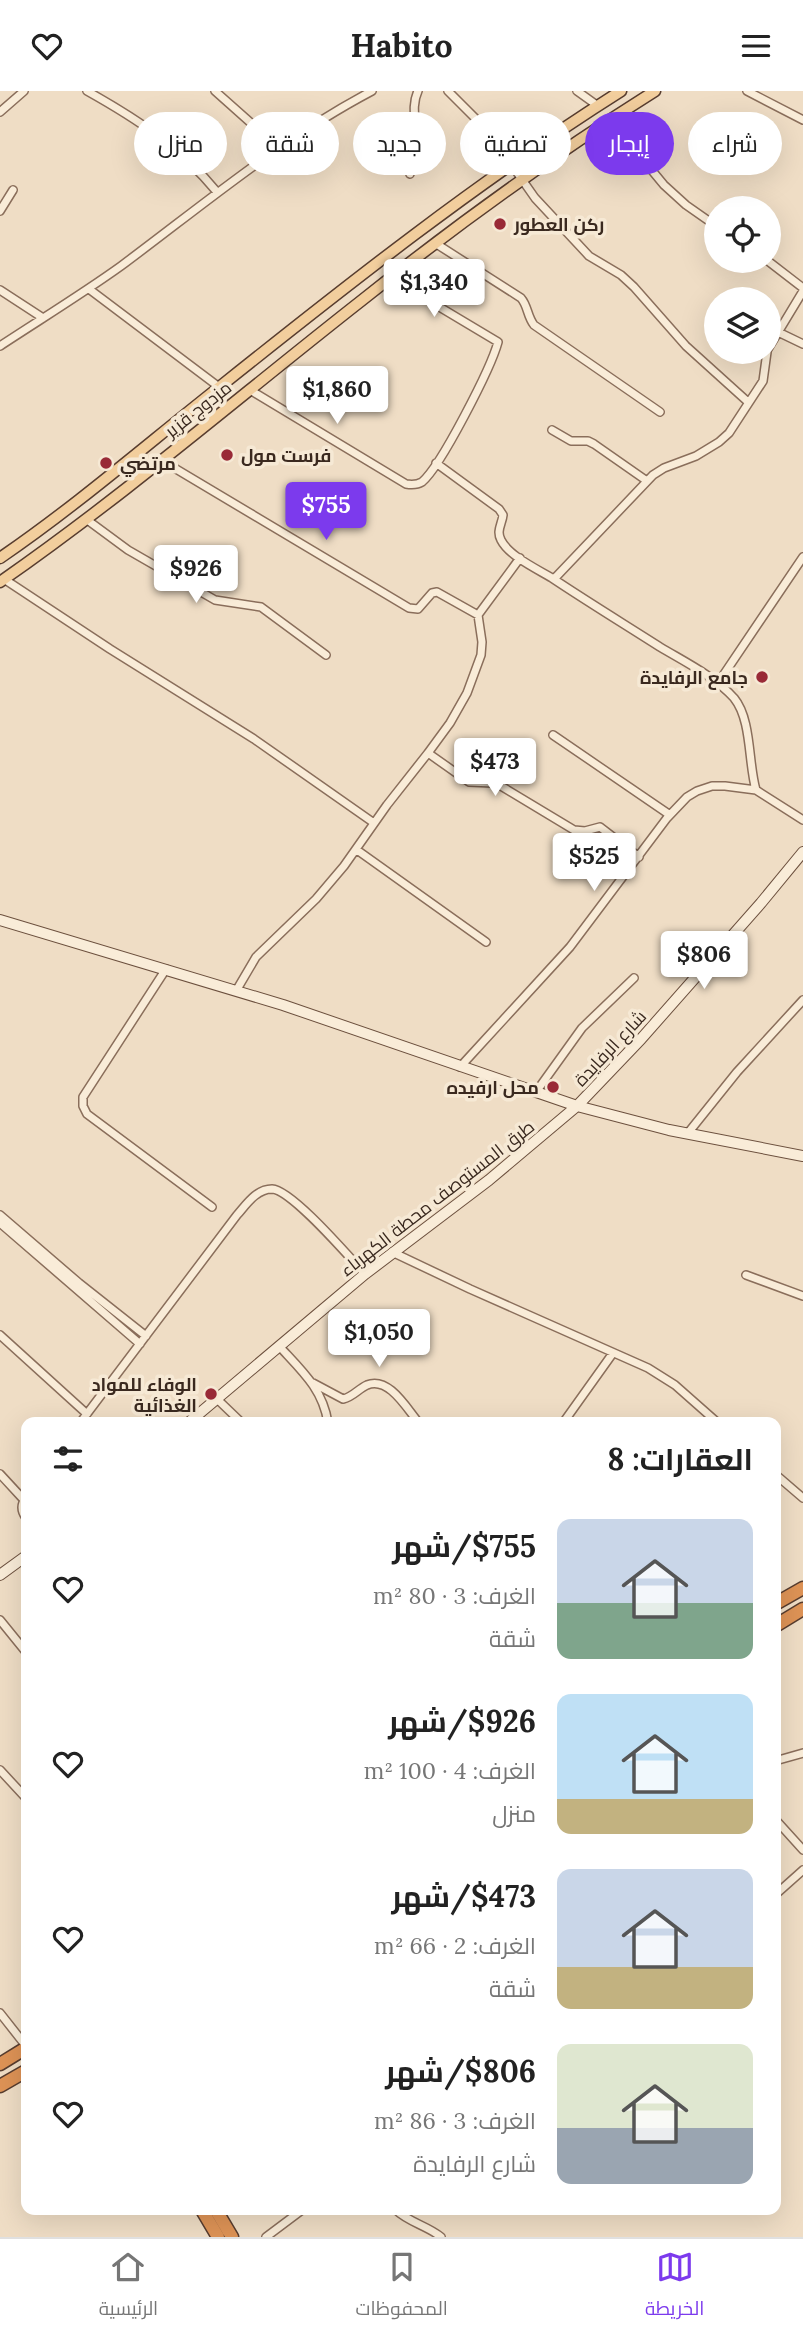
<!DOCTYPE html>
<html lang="ar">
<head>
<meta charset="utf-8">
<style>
  :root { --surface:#fff; --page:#f6f6f6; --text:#222; --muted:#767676; --line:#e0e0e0; --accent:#7c3aed }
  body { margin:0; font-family:Lora,Cairo,serif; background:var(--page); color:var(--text); direction:rtl; height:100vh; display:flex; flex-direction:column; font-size:26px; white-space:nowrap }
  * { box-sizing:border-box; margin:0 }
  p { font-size:23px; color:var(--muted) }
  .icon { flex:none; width:38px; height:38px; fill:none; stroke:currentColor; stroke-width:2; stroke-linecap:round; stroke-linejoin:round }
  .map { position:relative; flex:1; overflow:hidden; direction:ltr }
  .sheet { position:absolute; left:21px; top:1326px; width:760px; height:798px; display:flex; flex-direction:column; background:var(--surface); border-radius:14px; box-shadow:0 7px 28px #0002; direction:rtl }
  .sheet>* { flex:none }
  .guide { position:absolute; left:21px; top:21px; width:761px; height:63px; direction:rtl; display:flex; gap:14px }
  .buttons { position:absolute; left:704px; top:105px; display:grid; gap:14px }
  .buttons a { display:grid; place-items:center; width:77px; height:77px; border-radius:50%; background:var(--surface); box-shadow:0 7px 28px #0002; font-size:35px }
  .price { position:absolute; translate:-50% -60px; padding:0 16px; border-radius:7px; background:#fff; color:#222; font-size:23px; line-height:46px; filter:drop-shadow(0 2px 4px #0008) }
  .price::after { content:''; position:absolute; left:50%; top:42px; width:21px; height:16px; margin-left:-10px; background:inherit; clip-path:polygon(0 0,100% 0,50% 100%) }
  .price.current { background:var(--accent); color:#fff }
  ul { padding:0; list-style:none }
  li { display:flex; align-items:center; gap:21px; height:175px; padding:0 28px }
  li span { display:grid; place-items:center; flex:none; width:196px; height:140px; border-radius:14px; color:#555 }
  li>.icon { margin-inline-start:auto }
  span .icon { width:84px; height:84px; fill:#fffc; stroke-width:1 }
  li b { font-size:30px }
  h2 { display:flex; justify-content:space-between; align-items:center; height:84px; padding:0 28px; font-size:30px }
  .pill { padding:0 24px; border-radius:32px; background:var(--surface); box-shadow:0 7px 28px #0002; font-size:24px; line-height:63px }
  .pill.current { background:var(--accent); color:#fff }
  header { display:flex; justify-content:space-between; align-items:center; height:91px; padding:0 28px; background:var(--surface); font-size:32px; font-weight:700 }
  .tabs { display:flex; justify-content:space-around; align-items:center; height:98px; border-top:2px solid var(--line); background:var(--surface); font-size:19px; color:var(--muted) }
  .tabs a { display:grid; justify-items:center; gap:4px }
  .tabs .current { color:var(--accent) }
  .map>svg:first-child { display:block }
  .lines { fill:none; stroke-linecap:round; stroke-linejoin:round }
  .street-casing { stroke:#8a6e5b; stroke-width:10 }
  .secondary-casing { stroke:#6c503e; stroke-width:12 }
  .primary-casing { stroke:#583d2f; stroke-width:13 }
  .highway-casing { stroke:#583d2f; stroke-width:15 }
  .street { stroke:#f9ecd8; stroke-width:7 }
  .secondary { stroke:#f9ecd8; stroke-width:10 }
  .primary { stroke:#f2ce9d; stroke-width:10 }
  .highway { stroke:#de9356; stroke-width:12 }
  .poi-dot { fill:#992a37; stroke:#f6e9d5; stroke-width:2.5 }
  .labels { text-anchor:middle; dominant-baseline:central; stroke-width:7; stroke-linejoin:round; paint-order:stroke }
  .poi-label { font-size:18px; font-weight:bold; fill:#3a291f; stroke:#f6e9d5; text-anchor:start }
  .street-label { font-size:18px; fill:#3a291f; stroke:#f6e9d5 }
</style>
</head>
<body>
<header><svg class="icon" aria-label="menu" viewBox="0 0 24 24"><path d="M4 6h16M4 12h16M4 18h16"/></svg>Habito<svg class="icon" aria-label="heart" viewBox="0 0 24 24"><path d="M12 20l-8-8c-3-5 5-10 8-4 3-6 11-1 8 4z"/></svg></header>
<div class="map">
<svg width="803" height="2146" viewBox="0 0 803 2146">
  <rect width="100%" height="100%" fill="#efddc5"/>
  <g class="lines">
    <g class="street-casing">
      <path id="street" d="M87,0C137,28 180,56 217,101
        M215,0L279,57
        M448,0L488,40L535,107L589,165L621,184L634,196L686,255L748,311
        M577,0L598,15
        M747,0L803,29
        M0,21L24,0
        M603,32L640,65L664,94L686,114L716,135
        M410,83C414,69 416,58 416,44C416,29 411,15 418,0
        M0,120L13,99
        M435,152L521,207C528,215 527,225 534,234L660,321
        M768,170L803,197
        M89,198L219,296
        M0,199L43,227
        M778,241L803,253
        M0,255C41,228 82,203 121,175C203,114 281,48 372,0
        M768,258L803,200
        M250,299L406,393C412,394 417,394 422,391C441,375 491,277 498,251L391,187
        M552,339L571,350H588L594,353L647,390
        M161,369L409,517L418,518L432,502L437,501L478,524
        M436,372L499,418L503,424C502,433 496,440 501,449C509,465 537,478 552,487C588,511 624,533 660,556C685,571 714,585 734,607C752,629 748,672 756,699L803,729
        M86,428L128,459L215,509L261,516L326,564
        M4,488L110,558L254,648L374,732
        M554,488L653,384L664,377L696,365L719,351L729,342L763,290L767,261
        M718,592L803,466
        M553,644L670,724
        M428,662L469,691L493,692L501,695L574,739L585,740L600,736L639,766
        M357,759L486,851
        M166,878L83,1006V1015L87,1023L212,1116
        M236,900L256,866L316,808L344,775L387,714L428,662L450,632L467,602L481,564L482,551L478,524L520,467
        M460,976L570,856L667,727L687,706L697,700L712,695H725L756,699
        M536,1001L582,937L634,887
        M688,1042L737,981L803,909
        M0,1124L79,1192L146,1245
        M0,1132L140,1253
        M392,1161L470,1198L648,1277L675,1294L718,1332
        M746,1184L803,1205
        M0,1244L87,1323
        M279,1255C301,1279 323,1298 328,1332
        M313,1292L343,1308C353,1306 358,1298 367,1294C389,1285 407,1318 419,1332
        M217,1308L242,1332
        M80,1332L237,1124C246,1114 256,1098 272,1098C292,1099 349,1166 365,1183
        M563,1332L613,1262
        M0,1383L24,1409
        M775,1383L803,1407
        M26,1407C21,1413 21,1420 26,1427
        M0,1529L26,1561
        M775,1670L803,1662
        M0,1679L26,1707
        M775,1728L803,1759
        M775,1804L803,1779
        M0,1922L26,1955
        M396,2119C408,2131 428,2135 441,2146
        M266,2146L302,2119"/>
    </g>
    <g class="secondary-casing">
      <path id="secondary" d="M0,829L283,914L577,1015L669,1039L803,1065
        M188,1332L365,1183L489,1089L577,1015L641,948L761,812L803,761
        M0,1484L26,1465"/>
    </g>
    <g class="primary-casing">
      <path id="primary" d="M0,467C76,415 145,355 217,298C347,194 480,89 621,0
        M0,491C125,404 241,304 361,210C455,135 553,64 655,0"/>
    </g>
    <g class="highway-casing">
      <path id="highway" d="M775,1513L803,1497
        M775,1535L803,1518
        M0,1973L26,1957
        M0,1995L26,1980
        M202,2119L218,2146
        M216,2119L232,2146"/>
    </g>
    <use href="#street" class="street"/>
    <use href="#secondary" class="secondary"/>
    <use href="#primary" class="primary"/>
    <use href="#highway" class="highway"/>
  </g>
  <g class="poi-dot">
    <circle cx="500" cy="133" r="7"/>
    <circle cx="227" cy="364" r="7"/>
    <circle cx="106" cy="372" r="7"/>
    <circle cx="762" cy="586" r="7"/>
    <circle cx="553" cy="996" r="7"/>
    <circle cx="211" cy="1303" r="7"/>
  </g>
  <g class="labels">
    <g class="poi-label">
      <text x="514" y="133">ركن العطور</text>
      <text x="241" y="364">فرست مول</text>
      <text x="120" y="372">مرتضي</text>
      <text x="748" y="586" text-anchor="end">جامع الرفايدة</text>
      <text x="539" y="996" text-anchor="end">محل ارفيده</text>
      <text x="197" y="1293" text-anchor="end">الوفاء للمواد<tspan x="197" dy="21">الغذائية</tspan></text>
    </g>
    <g class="street-label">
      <text transform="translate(198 318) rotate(-38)">مزدوج قزير</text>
      <text transform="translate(610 957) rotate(-47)">شارع الرفايدة</text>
      <text transform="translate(437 1107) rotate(-38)">طرق المستوصف محطة الكهرباء</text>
    </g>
  </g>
</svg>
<div class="buttons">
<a><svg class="icon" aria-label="locate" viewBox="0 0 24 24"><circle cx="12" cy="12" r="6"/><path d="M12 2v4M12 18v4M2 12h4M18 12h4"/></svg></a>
<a><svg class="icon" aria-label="layers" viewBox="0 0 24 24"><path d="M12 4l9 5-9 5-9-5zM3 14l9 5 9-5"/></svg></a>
</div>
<b class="price" style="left:434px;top:228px">$1,340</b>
<b class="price" style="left:337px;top:335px">$1,860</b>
<b class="price current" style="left:326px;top:451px">$755</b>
<b class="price" style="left:196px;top:514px">$926</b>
<b class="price" style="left:495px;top:707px">$473</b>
<b class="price" style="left:594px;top:802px">$525</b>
<b class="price" style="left:704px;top:900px">$806</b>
<b class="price" style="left:379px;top:1278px">$1,050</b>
<div class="guide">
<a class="pill">شراء</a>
<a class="pill current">إيجار</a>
<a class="pill">تصفية</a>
<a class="pill">جديد</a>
<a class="pill">شقة</a>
<a class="pill">منزل</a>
</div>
<section class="sheet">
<h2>العقارات: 8<svg class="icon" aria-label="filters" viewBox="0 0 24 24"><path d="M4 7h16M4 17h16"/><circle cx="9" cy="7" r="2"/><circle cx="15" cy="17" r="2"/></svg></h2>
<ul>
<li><span style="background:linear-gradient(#c9d6e8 60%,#7fa58c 0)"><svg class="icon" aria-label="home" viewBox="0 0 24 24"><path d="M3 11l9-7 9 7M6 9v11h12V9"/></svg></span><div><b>$755/شهر</b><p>الغرف: 3 · 80 m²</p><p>شقة</p></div><svg class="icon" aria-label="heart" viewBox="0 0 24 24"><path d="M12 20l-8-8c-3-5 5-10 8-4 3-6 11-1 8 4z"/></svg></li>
<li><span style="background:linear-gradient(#bfe0f5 75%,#c2b280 0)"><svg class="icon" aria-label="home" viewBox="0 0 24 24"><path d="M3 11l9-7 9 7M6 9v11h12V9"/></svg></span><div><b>$926/شهر</b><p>الغرف: 4 · 100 m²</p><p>منزل</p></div><svg class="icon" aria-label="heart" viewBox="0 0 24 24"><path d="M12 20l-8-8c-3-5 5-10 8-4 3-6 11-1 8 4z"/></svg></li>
<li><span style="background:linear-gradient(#c9d6e8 70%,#c2b280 0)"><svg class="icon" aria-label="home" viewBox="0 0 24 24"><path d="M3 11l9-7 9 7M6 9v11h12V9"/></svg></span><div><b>$473/شهر</b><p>الغرف: 2 · 66 m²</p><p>شقة</p></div><svg class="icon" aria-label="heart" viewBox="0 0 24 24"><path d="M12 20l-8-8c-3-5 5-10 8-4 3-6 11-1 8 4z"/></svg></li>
<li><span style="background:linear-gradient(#dfe7d0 60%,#9aa5b1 0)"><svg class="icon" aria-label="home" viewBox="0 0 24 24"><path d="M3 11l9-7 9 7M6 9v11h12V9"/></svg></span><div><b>$806/شهر</b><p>الغرف: 3 · 86 m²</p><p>شارع الرفايدة</p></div><svg class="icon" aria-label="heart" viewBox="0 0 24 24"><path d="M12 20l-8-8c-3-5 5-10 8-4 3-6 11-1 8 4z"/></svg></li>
</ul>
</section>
</div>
<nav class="tabs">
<a class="current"><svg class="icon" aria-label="map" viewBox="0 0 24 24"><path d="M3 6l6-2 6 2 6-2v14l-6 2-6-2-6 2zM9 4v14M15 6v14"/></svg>الخريطة</a>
<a><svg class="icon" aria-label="saved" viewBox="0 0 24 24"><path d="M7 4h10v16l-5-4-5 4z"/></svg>المحفوظات</a>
<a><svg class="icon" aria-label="home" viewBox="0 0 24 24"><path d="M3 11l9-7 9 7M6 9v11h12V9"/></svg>الرئيسية</a>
</nav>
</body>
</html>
